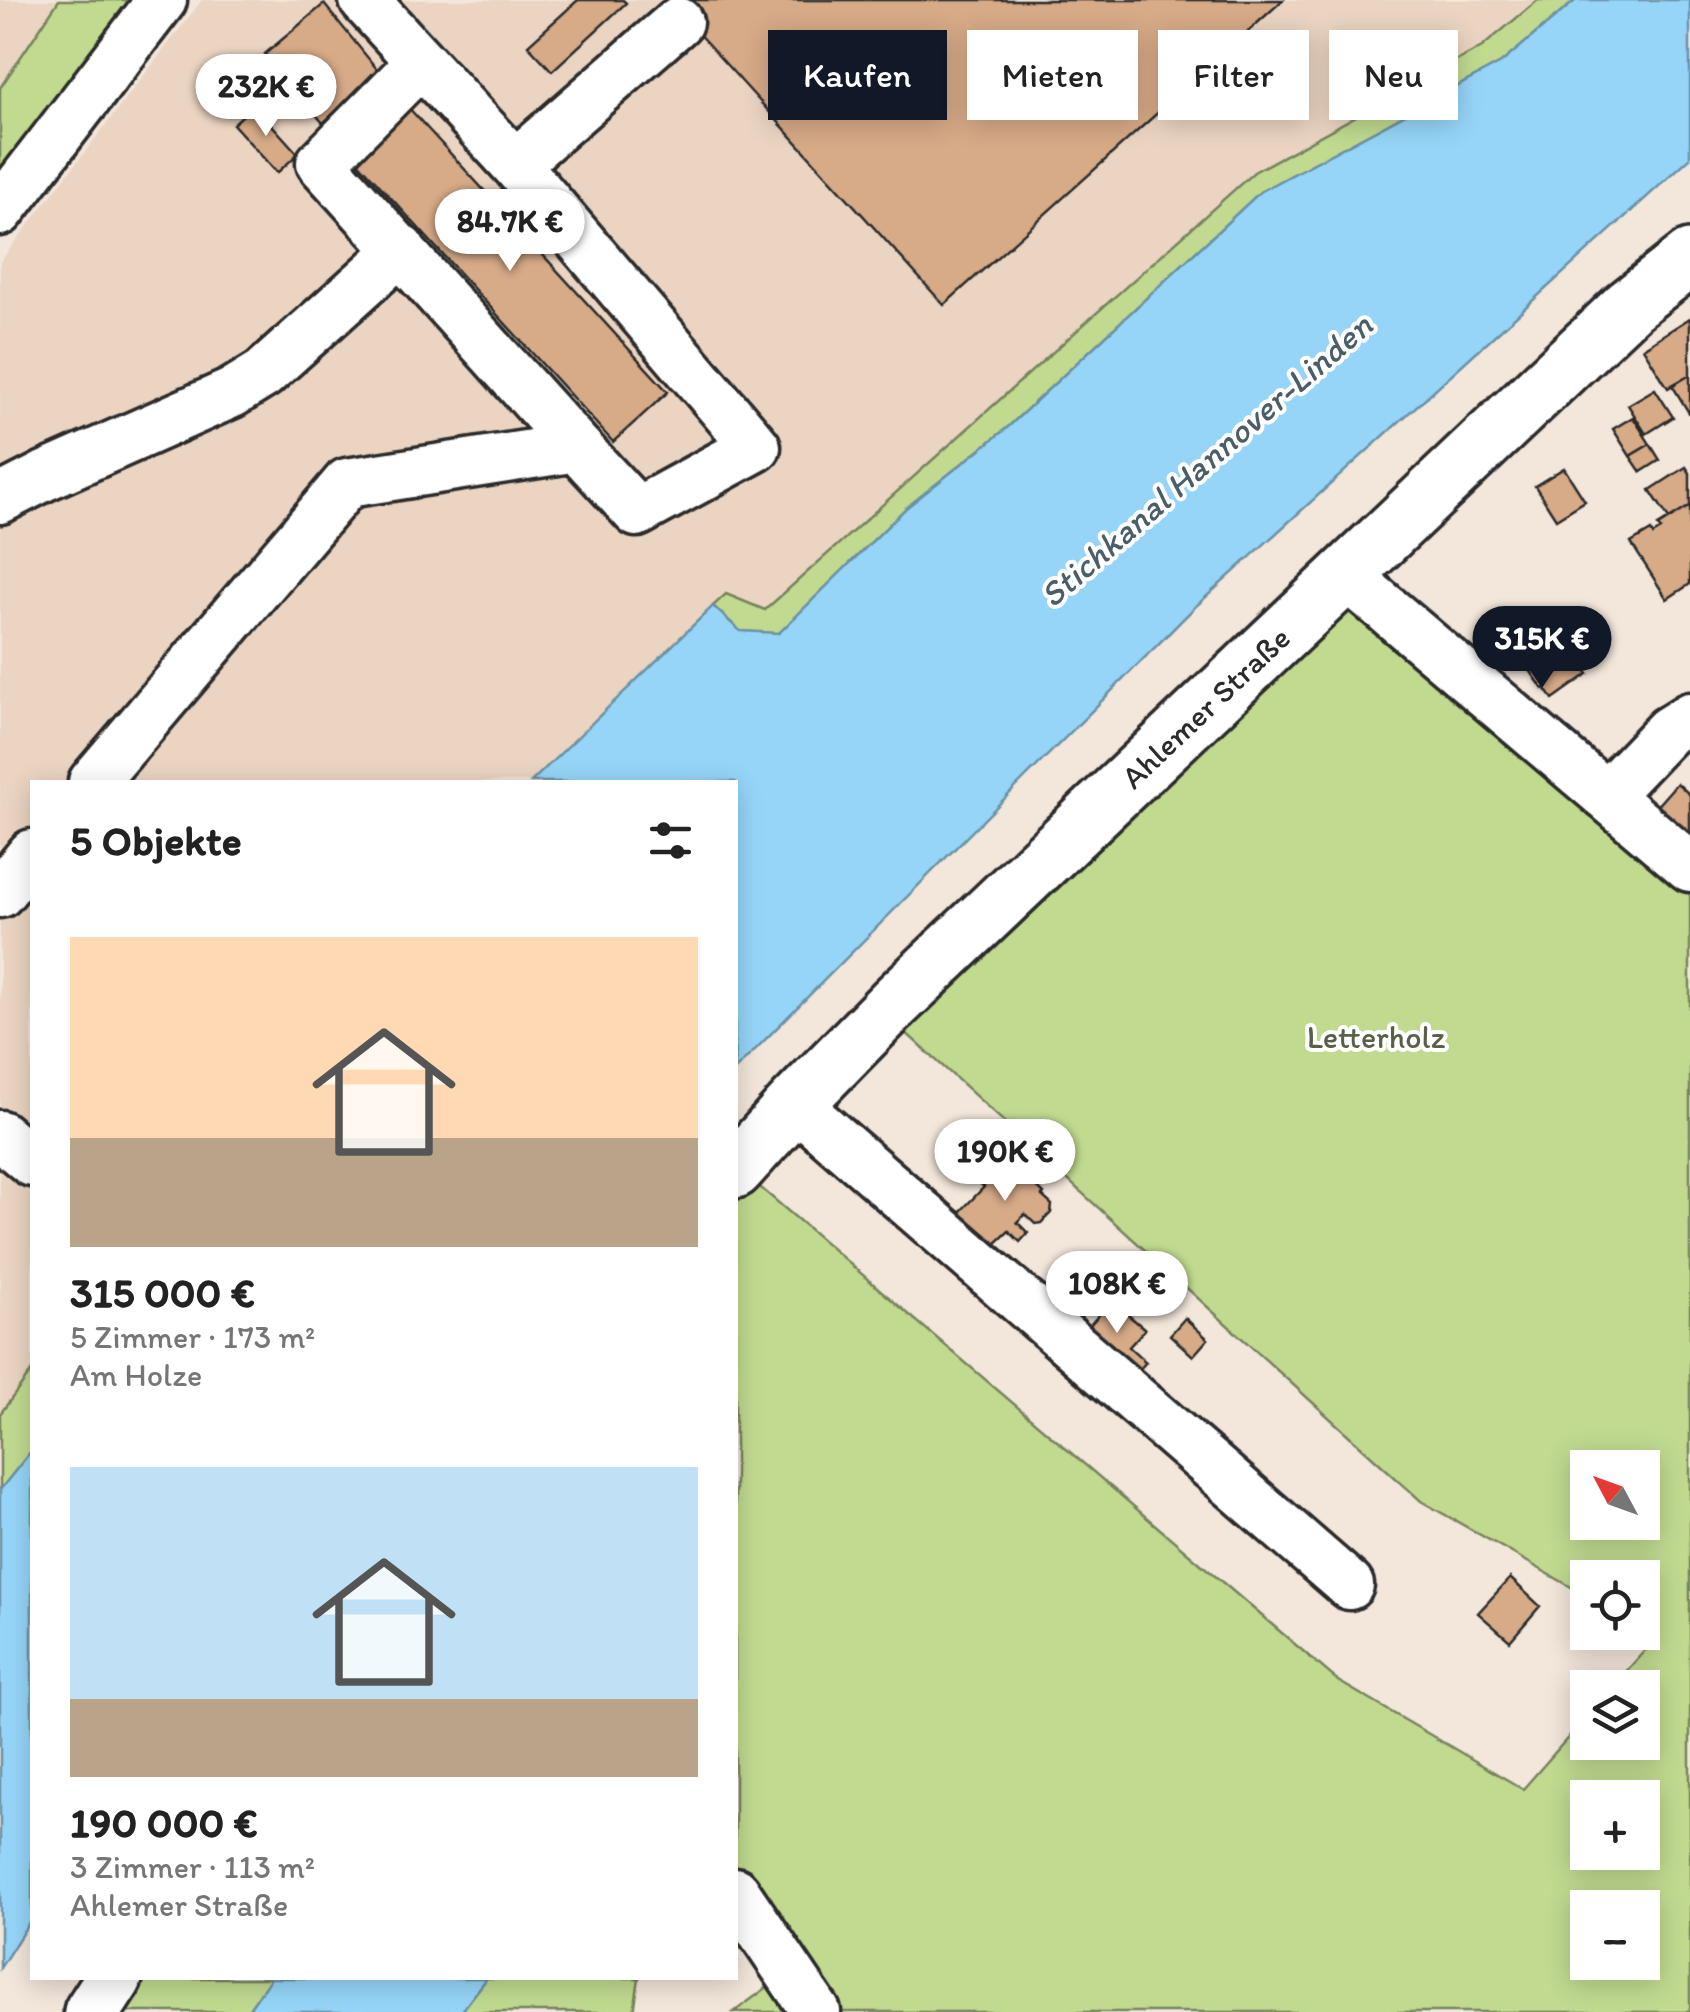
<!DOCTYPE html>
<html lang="de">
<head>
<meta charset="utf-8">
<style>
  :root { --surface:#fff; --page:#f6f6f6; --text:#222; --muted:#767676; --accent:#111827 }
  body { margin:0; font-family:Itim,sans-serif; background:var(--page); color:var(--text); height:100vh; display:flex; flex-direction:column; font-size:38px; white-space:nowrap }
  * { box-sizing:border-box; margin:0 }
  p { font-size:32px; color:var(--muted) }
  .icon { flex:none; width:55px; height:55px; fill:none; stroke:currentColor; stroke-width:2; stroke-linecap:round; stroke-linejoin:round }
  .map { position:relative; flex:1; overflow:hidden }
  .side { position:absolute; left:30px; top:780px; width:708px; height:1200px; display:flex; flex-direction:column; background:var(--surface); border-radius:0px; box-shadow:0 5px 25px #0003 }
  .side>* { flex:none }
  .top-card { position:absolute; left:768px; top:30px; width:772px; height:90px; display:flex; gap:20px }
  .needle { width:65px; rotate:311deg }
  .fabs { position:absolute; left:1570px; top:1450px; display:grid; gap:20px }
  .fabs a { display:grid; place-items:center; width:90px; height:90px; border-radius:0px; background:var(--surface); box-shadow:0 5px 25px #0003; font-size:50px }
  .price { position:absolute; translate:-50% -85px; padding:0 22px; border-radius:35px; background:#fff; color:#222; font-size:32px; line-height:65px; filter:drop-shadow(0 2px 5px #0008) }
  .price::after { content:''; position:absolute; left:50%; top:60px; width:30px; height:22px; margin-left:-15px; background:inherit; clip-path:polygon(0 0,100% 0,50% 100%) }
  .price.current { background:var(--accent); color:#fff }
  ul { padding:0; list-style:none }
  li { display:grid; align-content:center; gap:20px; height:530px; padding:0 40px }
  li span { display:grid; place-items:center; height:310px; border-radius:0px; color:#555 }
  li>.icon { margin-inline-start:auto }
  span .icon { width:180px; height:180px; fill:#fffc; stroke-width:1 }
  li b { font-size:42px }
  h2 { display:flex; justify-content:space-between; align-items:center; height:120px; padding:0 40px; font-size:42px }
  .pill { padding:0 35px; border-radius:0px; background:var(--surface); box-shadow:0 5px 25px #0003; font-size:35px; line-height:90px }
  .pill.current { background:var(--accent); color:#fff }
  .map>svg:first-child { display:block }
  .built { fill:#ebd4c2 }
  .green { fill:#c1da90; stroke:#76825e; stroke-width:2.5; fill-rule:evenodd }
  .water { fill:#96d5f8; stroke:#6b91a6; stroke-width:2.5 }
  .building { fill:#d7aa88; stroke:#2b2b2b; stroke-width:2.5 }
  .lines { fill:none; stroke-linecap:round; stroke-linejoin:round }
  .minor-casing { stroke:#2b2b2b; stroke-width:55 }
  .major-casing { stroke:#2b2b2b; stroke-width:62 }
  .minor { stroke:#fff; stroke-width:48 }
  .major { stroke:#fff; stroke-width:55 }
  .labels { text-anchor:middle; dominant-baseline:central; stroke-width:8; stroke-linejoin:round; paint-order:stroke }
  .street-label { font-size:32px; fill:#2b2b2b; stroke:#fff }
  .park-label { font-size:32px; fill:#586049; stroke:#fff }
  .water-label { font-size:35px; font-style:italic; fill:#4b5e68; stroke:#fff }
</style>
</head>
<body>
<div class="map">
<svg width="1690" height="2012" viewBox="0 0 1690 2012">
  <rect width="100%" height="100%" fill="#f3e6db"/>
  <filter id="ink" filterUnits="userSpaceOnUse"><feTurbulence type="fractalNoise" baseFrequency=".01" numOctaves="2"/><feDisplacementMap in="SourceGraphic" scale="20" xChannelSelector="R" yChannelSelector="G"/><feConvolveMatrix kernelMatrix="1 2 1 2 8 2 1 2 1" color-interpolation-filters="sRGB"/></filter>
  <g filter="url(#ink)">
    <path class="built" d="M0,0H59L0,88Z
      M202,0H1538L1482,47L1250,174L764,610L726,594L531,782H32V1371L0,1414V262Z"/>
    <path class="green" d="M59,0H129L0,169V88Z
      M1538,0H1576L1501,63L1260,192L1007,428L906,508L779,634L740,631L713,606L726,594L765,610L1254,172L1482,47Z
      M1354,607L1690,894V2012H834L735,1869V1204L754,1182L1338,1681L1523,1789L1587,1716L1588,1742H1642V1688L1612,1687L1657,1637L1643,1628L1642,1578H1588L1587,1596L1421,1501L904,1031ZM1588,1468H1642V1522H1588ZM1588,1798H1642V1852H1588ZM1588,1908H1642V1962H1588Z
      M32,1371V1450L0,1490V1414Z
      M145,1978H271L247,2012H122Z
      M487,1978H639L634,2012H461Z
      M773,1983L793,2012H734Z"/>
    <path class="water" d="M1576,0H1690V158L1195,607L735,1070V782H531L713,606L740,631L779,633L906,508L1007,428L1260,192L1501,63Z
      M32,1450V1918L0,1968V1490Z
      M271,1978H487L461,2012H247Z"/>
    <path class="building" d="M578,0H623L626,3L552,71L528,45Z
      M668,0H1283L944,305Z
      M324,4L381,74L323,123L265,54Z
      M254,105L298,154L277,173L233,124Z
      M407,106L668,392L613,442L353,156Z
      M1690,318V375L1668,388L1643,348Z
      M1690,375V412L1689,413L1672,385Z
      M1655,389L1673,417L1646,434L1628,405Z
      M1633,417L1650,444L1630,456L1613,429Z
      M1650,444L1660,460L1641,472L1630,456Z
      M1686,467L1690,473V506L1669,519L1650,490Z
      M1564,468L1585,501L1556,519L1535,486Z
      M1690,506V584L1667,599L1631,543L1651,531L1653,535L1661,530L1658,526Z
      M1557,614L1588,659L1581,664L1588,674L1553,699L1545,688L1543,689L1513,646L1528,635L1526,632Z
      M1677,783L1690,795V840L1655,808Z
      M1009,1160L1044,1194L1042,1196L1052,1205L1051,1213L1041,1223L1035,1224L1025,1214L1017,1222L1028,1233L1020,1242L1009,1231L993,1246L959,1213L984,1187L975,1178L990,1164L998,1172Z
      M1111,1301L1145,1329L1129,1347L1146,1362L1136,1373L1082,1334Z
      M1185,1318L1208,1339L1193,1356L1170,1335Z
      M1510,1578L1540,1606L1510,1641L1478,1613Z"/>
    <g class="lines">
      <g class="minor-casing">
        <path id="minor" d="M421,62L321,163L577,447
          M515,164L678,22
          M0,211L162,0
          M0,499L45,476L232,393L263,374L401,250
          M1345,574L1690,867
          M93,782L347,483L577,447L637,512L756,447L515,164L364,0
          M1606,796L1668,731L1690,717
          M0,893L32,854
          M795,1104L1349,1585
          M0,1135L32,1162
          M735,1892L816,2012"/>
      </g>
      <g class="major-casing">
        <g id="major">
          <path id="s1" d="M735,1170L795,1104L895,1002L1629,306L1690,258"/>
          <path d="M92,2012L114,1978"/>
        </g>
      </g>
      <use href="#minor" class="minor"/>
      <use href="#major" class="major"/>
    </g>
  </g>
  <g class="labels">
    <g class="street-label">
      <text stroke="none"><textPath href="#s1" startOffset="660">Ahlemer Straße</textPath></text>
    </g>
    <g class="park-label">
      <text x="1376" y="1037">Letterholz</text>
    </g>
    <g class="water-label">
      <text transform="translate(1206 460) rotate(-41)">Stichkanal Hannover-Linden</text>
    </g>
  </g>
</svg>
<div class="fabs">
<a><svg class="needle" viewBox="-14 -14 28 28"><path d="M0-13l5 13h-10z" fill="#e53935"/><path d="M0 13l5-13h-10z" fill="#767676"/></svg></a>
<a><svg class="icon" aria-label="locate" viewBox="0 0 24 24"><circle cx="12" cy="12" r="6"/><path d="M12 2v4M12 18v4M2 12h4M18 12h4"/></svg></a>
<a><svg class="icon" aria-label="layers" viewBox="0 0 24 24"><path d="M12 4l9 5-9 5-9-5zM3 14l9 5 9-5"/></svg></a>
<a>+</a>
<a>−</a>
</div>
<b class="price" style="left:266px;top:139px">232K €</b>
<b class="price" style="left:510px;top:274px">84.7K €</b>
<b class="price current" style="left:1542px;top:691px">315K €</b>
<b class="price" style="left:1005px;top:1204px">190K €</b>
<b class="price" style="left:1117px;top:1336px">108K €</b>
<div class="top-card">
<a class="pill current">Kaufen</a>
<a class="pill">Mieten</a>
<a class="pill">Filter</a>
<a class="pill">Neu</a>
</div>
<section class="side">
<h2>5 Objekte<svg class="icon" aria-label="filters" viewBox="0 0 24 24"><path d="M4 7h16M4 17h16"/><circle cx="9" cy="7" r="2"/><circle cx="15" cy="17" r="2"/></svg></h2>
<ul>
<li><span style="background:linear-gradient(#ffd9b3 65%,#b9a48a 0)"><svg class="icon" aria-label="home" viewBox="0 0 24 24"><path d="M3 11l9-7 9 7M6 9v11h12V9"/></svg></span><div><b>315 000 €</b><p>5 Zimmer · 173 m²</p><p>Am Holze</p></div></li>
<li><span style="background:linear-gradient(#bfe0f5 75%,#b9a48a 0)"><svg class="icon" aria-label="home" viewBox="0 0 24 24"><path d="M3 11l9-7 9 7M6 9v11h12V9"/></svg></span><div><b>190 000 €</b><p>3 Zimmer · 113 m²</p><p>Ahlemer Straße</p></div></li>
</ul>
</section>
</div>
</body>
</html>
